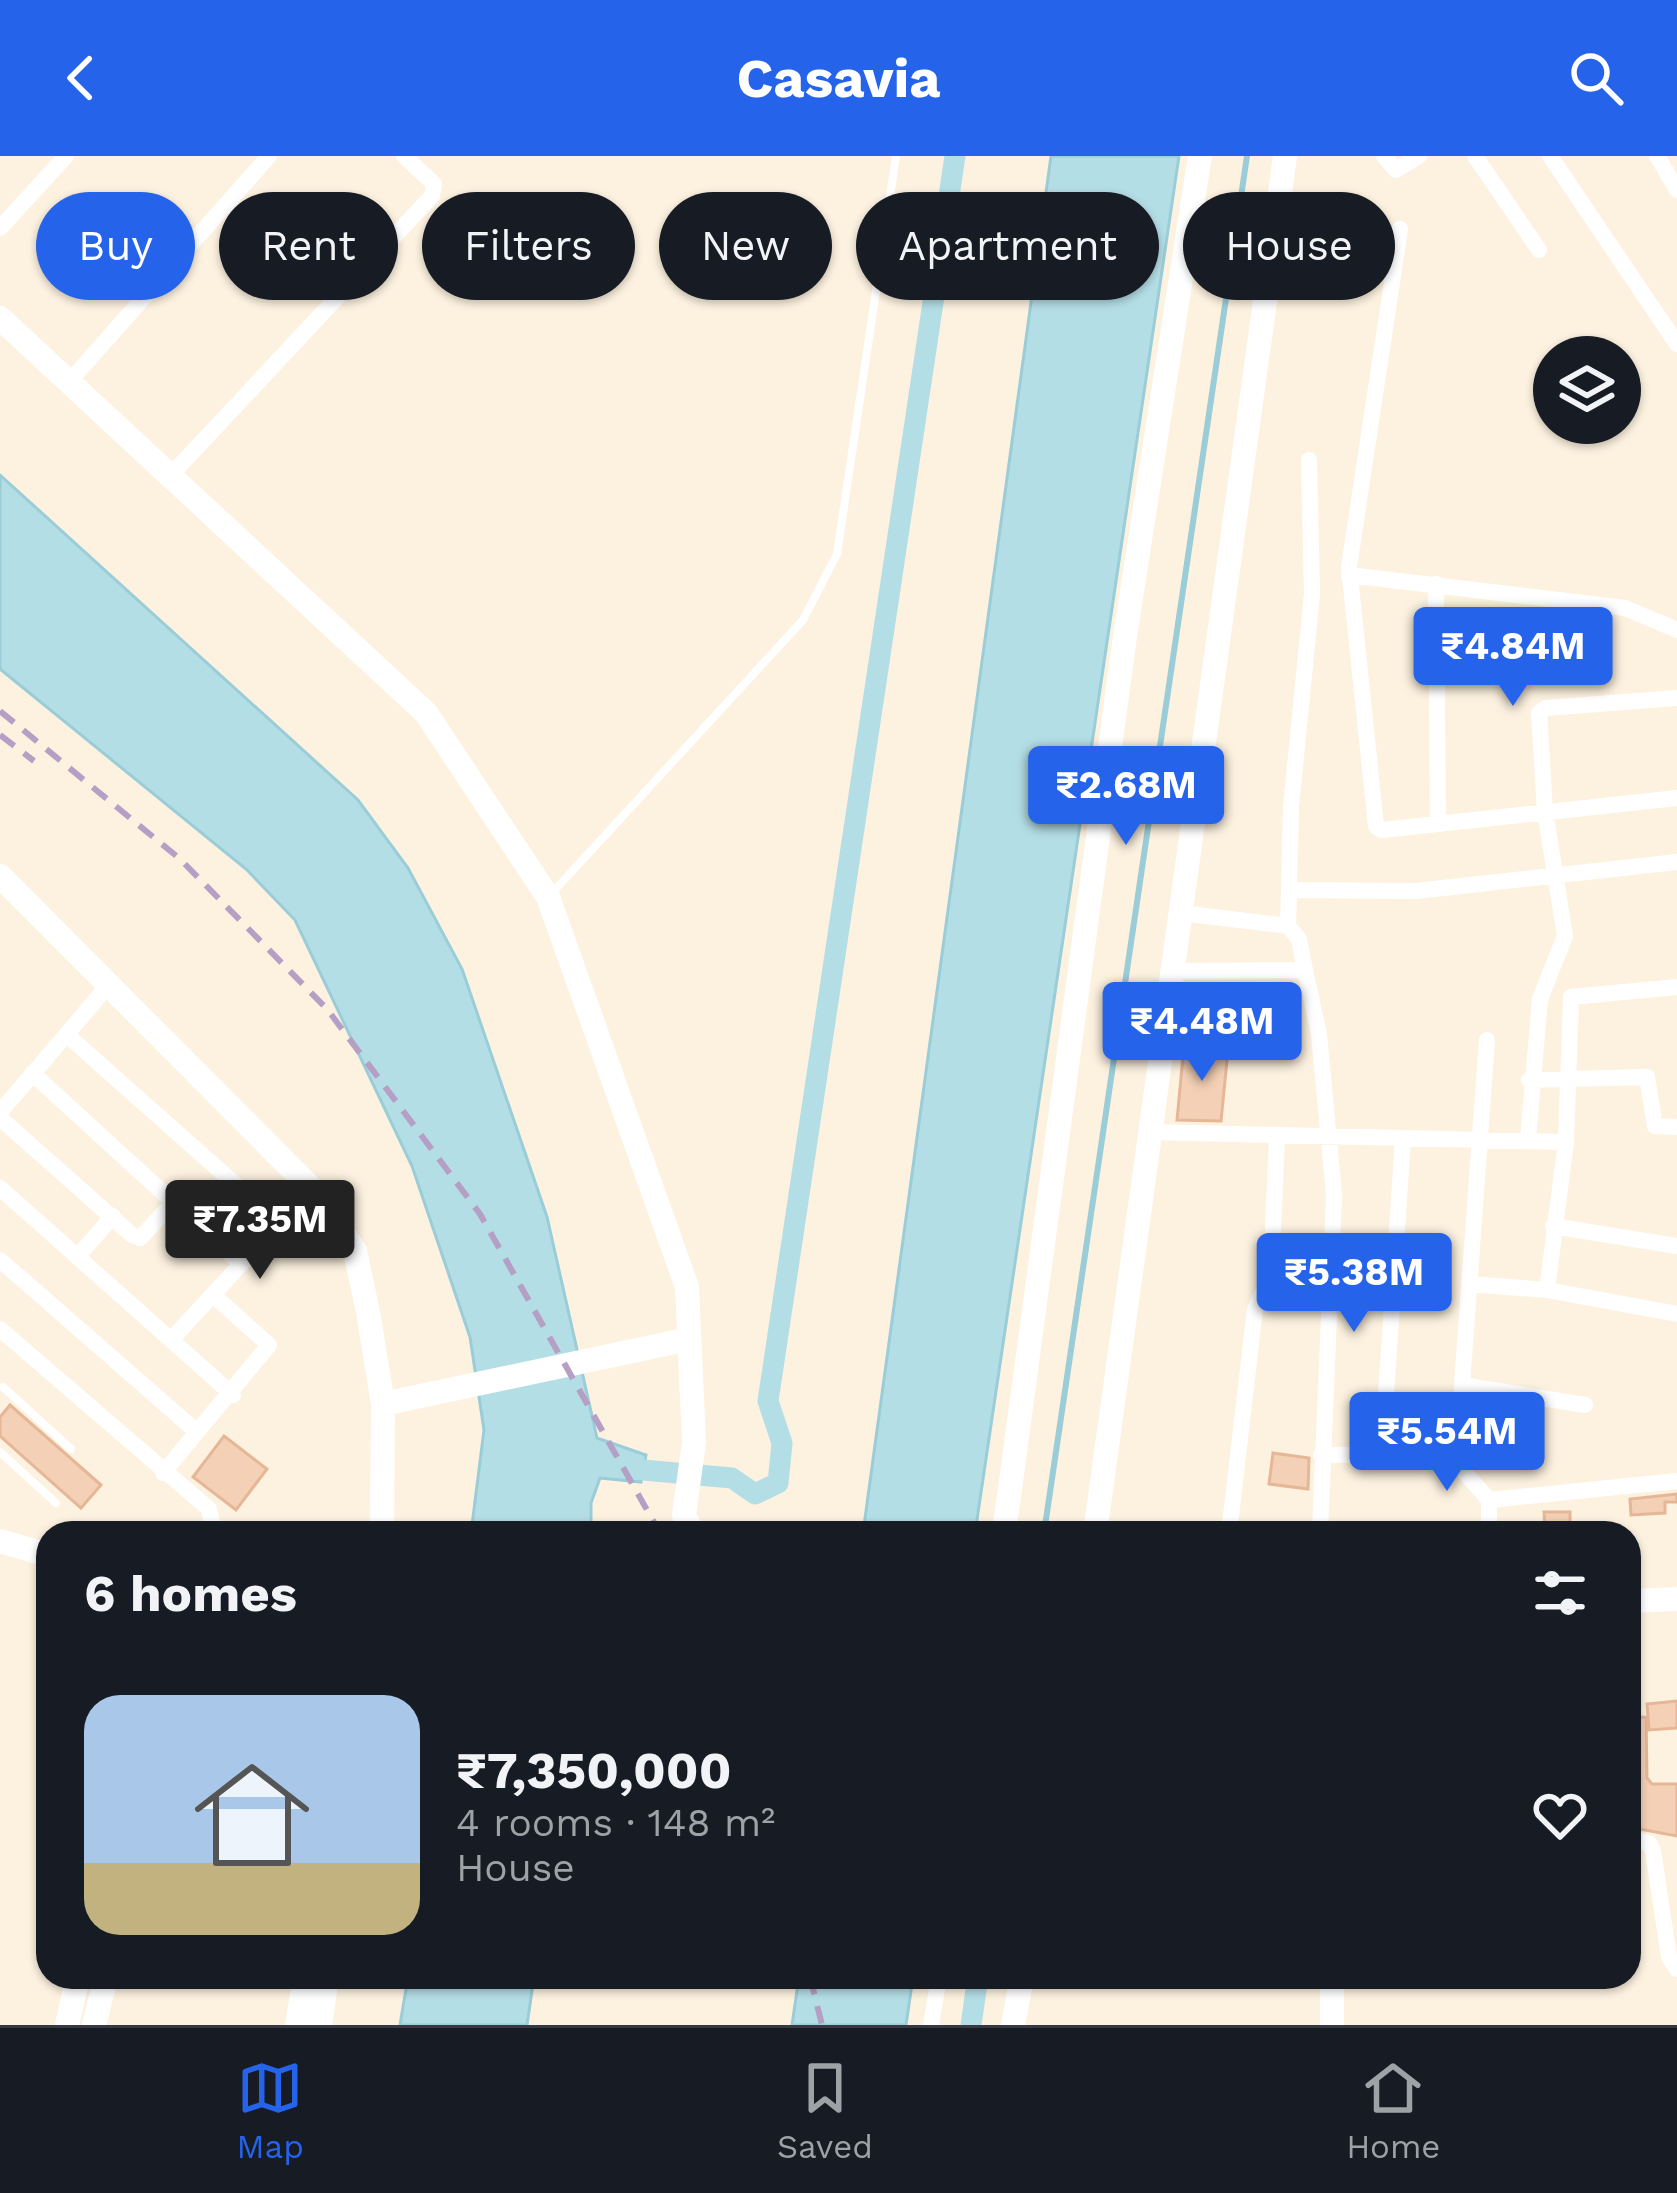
<!DOCTYPE html>
<html lang="en">
<head>
<meta charset="utf-8">
<style>
  :root { --surface:#171b24; --page:#20242c; --text:#f1f3f6; --muted:#9ea1a6; --line:#363941; --accent:#2563eb }
  body { margin:0; font-family:"Work Sans",sans-serif; background:var(--page); color:var(--text); height:100vh; display:flex; flex-direction:column; font-size:45px; white-space:nowrap }
  * { box-sizing:border-box; margin:0 }
  p { font-size:39px; color:var(--muted) }
  .icon { flex:none; width:66px; height:66px; fill:none; stroke:currentColor; stroke-width:2; stroke-linecap:round; stroke-linejoin:round }
  .map { position:relative; flex:1; overflow:hidden }
  .sheet { position:absolute; left:36px; top:1365px; width:1605px; height:468px; display:flex; flex-direction:column; background:var(--surface); border-radius:36px; box-shadow:0 3px 9px #0004 }
  .sheet>* { flex:none }
  .guide { position:absolute; left:36px; top:36px; width:1605px; height:108px; display:flex; gap:24px }
  .tools { position:absolute; left:1533px; top:180px; display:grid; gap:24px }
  .tools a { display:grid; place-items:center; width:108px; height:108px; border-radius:50%; background:var(--surface); box-shadow:0 3px 9px #0004; font-size:60px }
  .price { position:absolute; translate:-50% -102px; padding:0 27px; border-radius:12px; background:var(--accent); color:#fff; font-size:39px; line-height:78px; filter:drop-shadow(0 3px 6px #0008) }
  .price::after { content:''; position:absolute; left:50%; top:72px; width:36px; height:27px; margin-left:-18px; background:inherit; clip-path:polygon(0 0,100% 0,50% 100%) }
  .price.on { background:#222; color:#fff }
  ul { padding:0; list-style:none }
  li { display:flex; align-items:center; gap:36px; height:300px; padding:0 48px }
  li+li { border-top:3px solid var(--line) }
  li span { display:grid; place-items:center; flex:none; width:336px; height:240px; border-radius:36px; color:#555 }
  li>.icon { margin-inline-start:auto }
  span .icon { width:144px; height:144px; fill:#fffc; stroke-width:1 }
  li b { font-size:51px }
  h2 { display:flex; justify-content:space-between; align-items:center; height:144px; padding:0 48px; font-size:51px }
  .chip { padding:0 42px; border-radius:54px; background:var(--surface); box-shadow:0 3px 9px #0004; font-size:42px; line-height:108px }
  .chip.on { background:var(--accent); color:#fff }
  header { display:flex; justify-content:space-between; align-items:center; height:156px; padding:0 48px; background:var(--accent); color:#fff; font-size:54px; font-weight:700 }
  .tab-bar { display:flex; justify-content:space-around; align-items:center; height:168px; border-top:3px solid var(--line); background:var(--surface); font-size:33px; color:var(--muted) }
  .tab-bar a { display:grid; justify-items:center; gap:6px }
  .tab-bar .on { color:var(--accent) }
  .map>svg:first-child { display:block }
  .water { fill:#b4dee6; stroke:#9acdd8; stroke-width:3 }
  .lines { fill:none; stroke-linecap:round; stroke-linejoin:round }
  .stream { stroke:#9acdd8; stroke-width:6 }
  .canal { stroke:#b4dee6; stroke-width:21 }
  .building { fill:#f3d0b6; stroke:#e6b796; stroke-width:3 }
  .lane { stroke:#fff; stroke-width:8 }
  .street { stroke:#fff; stroke-width:16 }
  .secondary { stroke:#fff; stroke-width:24 }
  .rail { stroke:#b59fc5; stroke-width:6; stroke-dasharray:18 12; stroke-linecap:butt }
</style>
</head>
<body>
<header><svg class="icon" aria-label="back" viewBox="0 0 24 24"><path d="M15 5l-7 7 7 7"/></svg>Casavia<svg class="icon" aria-label="search" viewBox="0 0 24 24"><circle cx="10" cy="10" r="6"/><path d="M15 15l6 6"/></svg></header>
<div class="map">
<svg width="1677" height="1869" viewBox="0 0 1677 1869">
  <rect width="100%" height="100%" fill="#fdf2e0"/>
  <path class="water" d="M1051,0H1179L975,1377H863Z
    M0,319L358,644L408,712L462,813L547,1061L597,1282L646,1299L641,1326L600,1322L591,1347V1377H471L484,1274L470,1181L412,1010L295,764L246,713L0,513Z
    M408,1821H534L527,1869H400Z
    M799,1821H913L906,1869H792Z"/>
  <g class="lines">
    <path class="stream" d="M1044,1377L1247,0
      M977,1827L978,1821"/>
    <path class="canal" d="M643,1314L732,1322L755,1338L778,1327L782,1287L768,1245L955,0
      M971,1869L977,1827"/>
  </g>
  <path class="building" d="M1184,890L1228,894L1221,965L1177,964Z
    M10,1249L101,1329L81,1352L0,1280V1261Z
    M224,1280L267,1313L236,1354L193,1321Z
    M1273,1297L1309,1302L1308,1333L1269,1328Z
    M1677,1338V1346H1665V1357L1631,1359L1630,1343Z
    M1544,1356H1570V1377H1545Z
    M1677,1545V1572L1649,1574L1647,1548Z
    M1646,1561L1647,1622L1652,1628H1677V1680L1629,1671V1562Z"/>
  <g class="lines">
    <path class="lane" d="M553,736L803,464L837,398L896,0
      M3,1231L71,1293
      M0,1296L56,1347"/>
    <path class="street" d="M1384,0L1396,14L1419,0
      M1475,0L1539,94
      M1550,0L1677,188
      M1657,0L1677,34
      M0,72L66,0
      M1400,73L1349,411L1376,670L1382,674L1677,642
      M69,226L269,0
      M1309,304L1312,438L1291,651L1289,734L1416,735L1677,706
      M170,320L432,40L434,28L404,0
      M1349,419L1625,452L1677,474
      M1436,428L1438,668
      M1181,757L1288,770L1299,783L1305,814
      M1288,770L1289,734
      M1174,815L1305,814L1319,878L1334,1039L1320,1377
      M67,879L279,1067
      M1487,884L1457,1298L1465,1317L1489,1344
      M32,917L241,1108
      M1529,924L1647,921L1655,970L1677,971
      M0,956L107,831
      M0,962L132,1079L140,1082L174,1046
      M1151,976L1566,986
      M1528,984L1540,843L1565,780L1545,655L1539,557L1546,552L1677,542
      M0,1032L233,1239
      M1553,1070L1677,1090
      M78,1100L113,1060
      M0,1104L197,1276
      M1469,1128L1547,1134L1677,1158
      M1547,1134L1566,986L1571,841L1677,831
      M0,1173L209,1353L214,1377
      M171,1184L311,1032
      M1462,1229L1585,1249
      M1382,1298L1403,983
      M1321,1299L1457,1298
      M163,1317L269,1189L213,1139
      M1229,1377L1255,1153L1271,1120L1277,981
      M1489,1377V1344L1677,1325
      M1629,1683L1649,1687L1653,1695L1669,1801L1677,1813
      M931,1869L939,1821"/>
    <path class="secondary" d="M0,162L426,557L548,741L687,1131L694,1286L684,1359L693,1377
      M0,720L319,1040L355,1095L368,1156L383,1248L382,1377
      M383,1248L689,1183
      M1004,1377L1125,480L1200,0
      M1095,1377L1285,0
      M0,1385L48,1399
      M1629,1445L1677,1443
      M67,1869L78,1821
      M94,1869L106,1821
      M297,1869L305,1821
      M320,1869L327,1821
      M1013,1869L1022,1821
      M1332,1869V1821"/>
    <path class="rail" d="M0,555L180,703L327,853L480,1058L660,1377
      M0,579L34,605
      M810,1821L822,1869"/>
  </g>
</svg>
<div class="tools">
<a><svg class="icon" aria-label="layers" viewBox="0 0 24 24"><path d="M12 4l9 5-9 5-9-5zM3 14l9 5 9-5"/></svg></a>
</div>
<b class="price" style="left:1513px;top:553px">₹4.84M</b>
<b class="price" style="left:1126px;top:692px">₹2.68M</b>
<b class="price" style="left:1202px;top:928px">₹4.48M</b>
<b class="price on" style="left:260px;top:1126px">₹7.35M</b>
<b class="price" style="left:1354px;top:1179px">₹5.38M</b>
<b class="price" style="left:1447px;top:1338px">₹5.54M</b>
<div class="guide">
<a class="chip on">Buy</a>
<a class="chip">Rent</a>
<a class="chip">Filters</a>
<a class="chip">New</a>
<a class="chip">Apartment</a>
<a class="chip">House</a>
</div>
<section class="sheet">
<h2>6 homes<svg class="icon" aria-label="filters" viewBox="0 0 24 24"><path d="M4 7h16M4 17h16"/><circle cx="9" cy="7" r="2"/><circle cx="15" cy="17" r="2"/></svg></h2>
<ul>
<li><span style="background:linear-gradient(#a9c7e8 70%,#c2b280 0)"><svg class="icon" aria-label="home" viewBox="0 0 24 24"><path d="M3 11l9-7 9 7M6 9v11h12V9"/></svg></span><div><b>₹7,350,000</b><p>4 rooms · 148 m²</p><p>House</p></div><svg class="icon" aria-label="heart" viewBox="0 0 24 24"><path d="M12 20l-8-8c-3-5 5-10 8-4 3-6 11-1 8 4z"/></svg></li>
</ul>
</section>
</div>
<nav class="tab-bar">
<a class="on"><svg class="icon" aria-label="map" viewBox="0 0 24 24"><path d="M3 6l6-2 6 2 6-2v14l-6 2-6-2-6 2zM9 4v14M15 6v14"/></svg>Map</a>
<a><svg class="icon" aria-label="saved" viewBox="0 0 24 24"><path d="M7 4h10v16l-5-4-5 4z"/></svg>Saved</a>
<a><svg class="icon" aria-label="home" viewBox="0 0 24 24"><path d="M3 11l9-7 9 7M6 9v11h12V9"/></svg>Home</a>
</nav>
</body>
</html>
